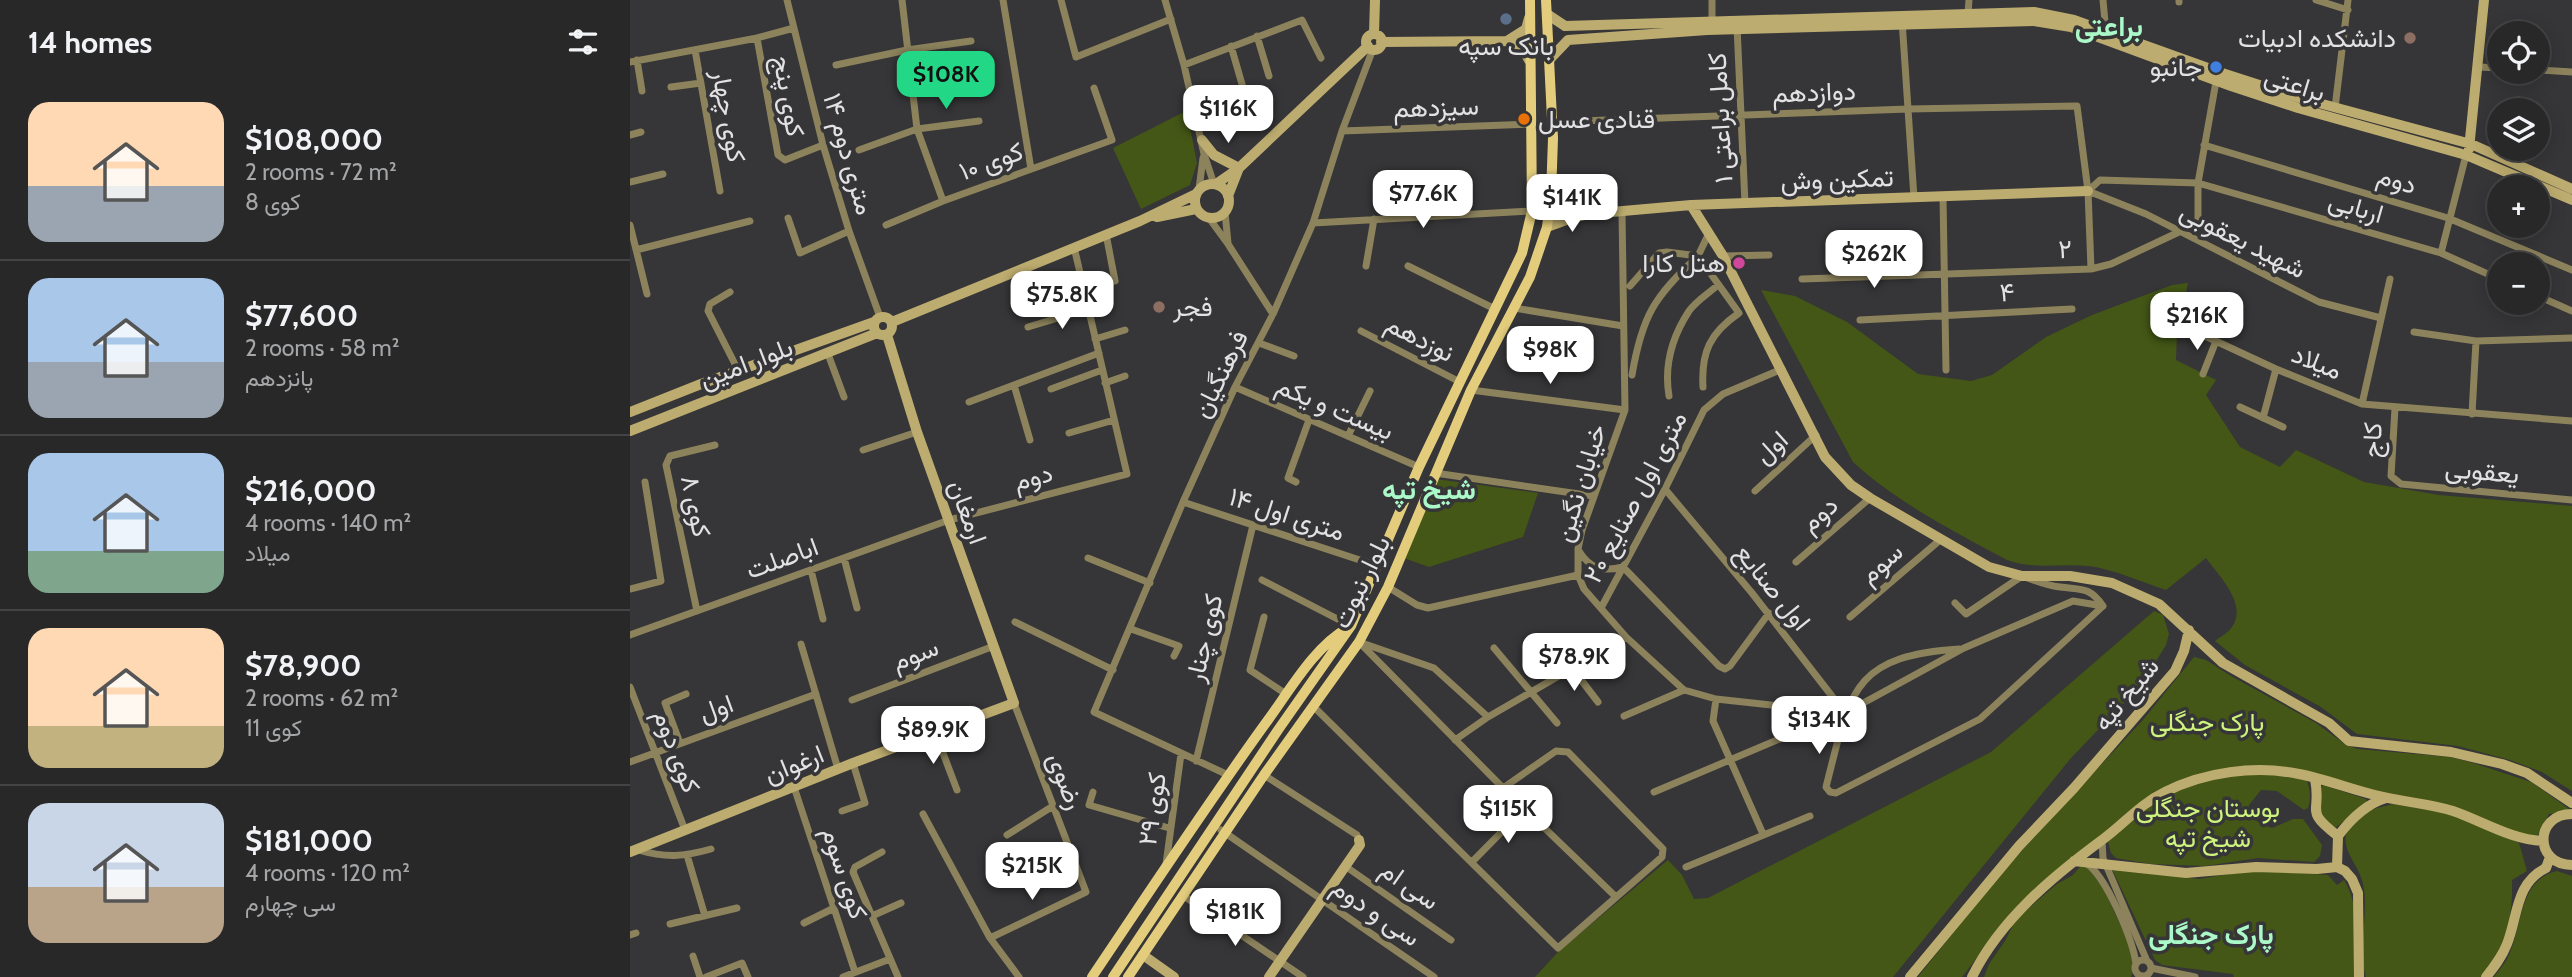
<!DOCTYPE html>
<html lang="en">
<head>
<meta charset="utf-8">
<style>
  :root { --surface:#282829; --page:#343435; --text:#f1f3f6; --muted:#a5a6a8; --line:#444446; --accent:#22d887 }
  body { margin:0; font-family:Cabin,Vazirmatn,sans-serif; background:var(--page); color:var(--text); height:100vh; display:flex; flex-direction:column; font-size:26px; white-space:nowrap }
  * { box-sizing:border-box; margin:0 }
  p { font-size:23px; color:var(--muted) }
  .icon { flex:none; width:38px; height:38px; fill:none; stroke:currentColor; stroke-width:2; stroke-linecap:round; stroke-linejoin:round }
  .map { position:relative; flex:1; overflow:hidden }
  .details { display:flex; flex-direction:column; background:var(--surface); width:630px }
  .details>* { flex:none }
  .tools { position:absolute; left:1857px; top:21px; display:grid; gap:14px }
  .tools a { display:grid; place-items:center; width:63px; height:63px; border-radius:50%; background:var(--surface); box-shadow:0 4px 18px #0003,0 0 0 2px var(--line); font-size:35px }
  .price { position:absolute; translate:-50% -60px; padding:0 16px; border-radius:14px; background:#fff; color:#222; font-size:23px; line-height:46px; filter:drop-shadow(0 2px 4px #0008) }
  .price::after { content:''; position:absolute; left:50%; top:42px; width:21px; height:16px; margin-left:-10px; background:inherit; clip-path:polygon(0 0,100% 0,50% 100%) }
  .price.on { background:var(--accent); color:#111 }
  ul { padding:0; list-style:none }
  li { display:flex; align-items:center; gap:21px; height:175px; padding:0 28px }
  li+li { border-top:2px solid var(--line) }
  li span { display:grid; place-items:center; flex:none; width:196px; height:140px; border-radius:21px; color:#555 }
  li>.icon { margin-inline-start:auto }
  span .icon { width:84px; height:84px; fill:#fffc; stroke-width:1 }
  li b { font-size:30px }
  h2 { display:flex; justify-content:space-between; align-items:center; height:84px; padding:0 28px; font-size:30px }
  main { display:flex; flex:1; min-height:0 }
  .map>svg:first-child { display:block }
  .green { fill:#445716 }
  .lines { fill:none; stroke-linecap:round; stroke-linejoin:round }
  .street { stroke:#8c825c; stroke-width:7 }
  .secondary { stroke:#bdac6f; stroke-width:10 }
  .primary { stroke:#e3cd7d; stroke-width:10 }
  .service-dot { fill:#5c6f8a; stroke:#363537; stroke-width:2.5 }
  .education-dot { fill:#8d6e63; stroke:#363537; stroke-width:2.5 }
  .shop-dot { fill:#3f7fe0; stroke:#363537; stroke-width:2.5 }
  .food-dot { fill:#e8710a; stroke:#363537; stroke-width:2.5 }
  .hotel-dot { fill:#d1479c; stroke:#363537; stroke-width:2.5 }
  .labels { text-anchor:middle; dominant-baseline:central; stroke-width:7; stroke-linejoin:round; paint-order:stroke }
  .poi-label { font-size:26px; fill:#e2e1e3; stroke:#363537; text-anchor:end }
  .street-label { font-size:26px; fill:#e2e1e3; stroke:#363537 }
  .park-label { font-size:26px; fill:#cef47e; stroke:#363537 }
  .neighbourhood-label { font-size:28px; font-weight:bold; fill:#abf8c9; stroke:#363537 }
</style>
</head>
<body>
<main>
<section class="details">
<h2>14 homes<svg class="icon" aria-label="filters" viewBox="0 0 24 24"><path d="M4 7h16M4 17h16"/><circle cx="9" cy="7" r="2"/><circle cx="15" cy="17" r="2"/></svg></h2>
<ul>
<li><span style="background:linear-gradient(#ffd9b3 60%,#9aa5b1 0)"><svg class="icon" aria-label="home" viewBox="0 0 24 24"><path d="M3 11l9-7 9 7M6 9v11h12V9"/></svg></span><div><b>$108,000</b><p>2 rooms · 72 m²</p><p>کوی 8</p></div></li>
<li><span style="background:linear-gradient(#a9c7e8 60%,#9aa5b1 0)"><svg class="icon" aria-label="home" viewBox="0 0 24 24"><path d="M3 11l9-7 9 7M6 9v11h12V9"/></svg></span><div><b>$77,600</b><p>2 rooms · 58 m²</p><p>پانزدهم</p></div></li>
<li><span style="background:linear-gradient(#a9c7e8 70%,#7fa58c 0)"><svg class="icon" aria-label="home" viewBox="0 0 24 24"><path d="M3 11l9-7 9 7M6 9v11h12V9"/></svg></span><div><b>$216,000</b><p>4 rooms · 140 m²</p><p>میلاد</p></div></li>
<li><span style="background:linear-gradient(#ffd9b3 70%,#c2b280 0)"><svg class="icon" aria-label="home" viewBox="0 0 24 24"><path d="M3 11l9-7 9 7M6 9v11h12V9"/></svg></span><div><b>$78,900</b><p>2 rooms · 62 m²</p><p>کوی 11</p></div></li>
<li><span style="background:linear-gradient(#c9d6e8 60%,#b9a48a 0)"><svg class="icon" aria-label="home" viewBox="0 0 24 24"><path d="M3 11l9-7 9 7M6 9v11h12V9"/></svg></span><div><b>$181,000</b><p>4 rooms · 120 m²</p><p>سی چهارم</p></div></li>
</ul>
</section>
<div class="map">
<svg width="1942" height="977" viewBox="0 0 1942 977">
  <rect width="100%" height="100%" fill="#363537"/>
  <path class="green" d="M554,112L558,117L567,163L560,185L511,209L483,148Z
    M1558,283L1547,335L1546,360L1586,380L1576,395L1610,447L1650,467L1666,450L1734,482L1809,495L1942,506V791L1912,772L1880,760L1828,746L1727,734L1691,707L1615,665L1585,641C1590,637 1599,632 1602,627C1618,604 1589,576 1576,558L1536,590C1511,582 1484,569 1458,566C1430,563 1404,570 1377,560C1323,531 1268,503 1223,462L1131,290L1165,296L1217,322L1288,374L1341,381L1362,375L1416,337L1462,315L1542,285Z
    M805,479L908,493L893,537L799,567L771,557Z
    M1524,611L1533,615L1539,634L1536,645L1512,684L1441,758L1263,977H905L929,951L1038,860L1052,875L1064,899L1078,898L1361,752Z
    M1564,657L1576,660L1601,676L1686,723L1716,745L1728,749L1820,757L1840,762L1901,782L1942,811L1919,814L1905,840L1832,812L1731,789L1673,773L1602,769L1513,800L1388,905L1332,977H1288L1357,890L1412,828L1512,721Z
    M1635,772L1675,778C1681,787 1681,798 1678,808L1674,810L1647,791L1631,790L1619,805C1620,820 1629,823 1642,828L1663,819H1673L1692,845L1690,856L1684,862L1628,858L1575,866L1520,864L1486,858L1481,853L1478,842C1503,811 1542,788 1580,778C1598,774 1618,774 1635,772Z
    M1693,785L1736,799L1738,803L1705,828L1691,819V789Z
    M1763,804L1829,815L1889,843L1897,871L1882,880C1883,912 1877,955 1851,977H1736C1726,946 1741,911 1732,880C1726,861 1707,846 1720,825C1729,811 1748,808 1763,804Z
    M1454,862L1473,888L1507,960L1501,977H1354L1359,964L1375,941L1386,919L1427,884L1443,875Z
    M1482,869L1569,879L1621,870L1698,875L1707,885L1714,880C1732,908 1723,945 1724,977H1604L1603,974L1532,965L1525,960Z
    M1927,871L1942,876V977H1864C1868,971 1874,965 1877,959C1893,930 1887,880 1927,871Z"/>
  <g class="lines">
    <path class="street" d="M157,0L193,145L219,231L250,317
      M272,0L287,129L313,201
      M373,0L401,169
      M431,0L446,57L541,19
      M535,0L554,65L574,154L584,184
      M1473,0L1476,33
      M1549,0V2
      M1686,0L1718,10
      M1338,13L1339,0
      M1272,20L1284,198
      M1082,23V0
      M1107,26L1115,204
      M627,36L639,76
      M127,38L148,155L155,160L193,145
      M601,46L624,126
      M65,50L90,191
      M7,60L12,91
      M0,62L127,38L164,28
      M206,65L277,50L341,41
      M554,65L672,20L691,58
      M1849,67L1869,68
      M1908,70L1942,72
      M41,87L71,83
      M1705,108L1718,0
      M922,122L1278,109L1447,106L1458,191L1461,269
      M712,131L901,124
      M0,135L11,132
      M1574,145L1818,218L1942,270
      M229,150L287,129L349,121
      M0,182L33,174
      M569,189L573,158
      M1313,197L1316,370
      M595,212L598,243
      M992,212L995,410L952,530L948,549V575L954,589L996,637L1054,690L1086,699L1215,713L1334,648L1443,601L1473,606C1459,586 1451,590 1430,587C1417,586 1404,580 1392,576L1336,614L1325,603
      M158,218L170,253L219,231
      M579,218L598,244L643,314
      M683,223L902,211
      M0,225L17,294
      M256,225L313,201L482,140L464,88
      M1568,225V183L1587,76
      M476,234L485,281
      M6,250L120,221
      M1811,253L1836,155
      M1093,256L1139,255
      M736,266L744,219
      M778,266L865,309
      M1172,279L1461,269L1481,264L1549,232
      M1000,286L1029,253L1037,252L1068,256L1079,233
      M100,292L80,304L78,311L108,370
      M1908,296L1942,311
      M884,308L993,326
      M1751,318L1689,302L1516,214L1458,191L1470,180L1568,183L1811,253L1869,279
      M1230,320L1442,309
      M1549,324L1646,369L1732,404L1942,421
      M398,327L458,309
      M731,331L828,381
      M1784,332L1846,341L1942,338
      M465,339L495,330
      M629,343L664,356
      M198,354L214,397
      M1573,374L1586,341
      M1002,375C1012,316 1024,297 1068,256L1109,313C1080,333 1071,352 1073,387
      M475,383L495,376
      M384,385L400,440
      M605,387L789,467
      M421,389L472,370
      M841,390L995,410
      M1039,396C1034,366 1042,337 1059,311C1066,301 1079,293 1088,285
      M339,402L469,353
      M1732,404L1760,279
      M1610,407L1653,427
      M1765,408L1761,476L1771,484L1942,500
      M1842,414L1846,341
      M1633,418L1646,369
      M439,433L484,420
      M718,436L740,391
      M233,450L287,432
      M805,473L963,496
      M666,482L658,478L679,420
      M1035,489L1122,593L1215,713
      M1125,491L1186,435
      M553,502L748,566
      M949,551C960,569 973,572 993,567L1089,666L1095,669L1100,666L1139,613
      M214,558L227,608
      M458,558L520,583
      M1166,562L1240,498
      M181,570L193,619
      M632,580L721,626
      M758,587L787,605L798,608L948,575
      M0,589L31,581L15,482
      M971,608L1035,489L1074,410L1093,394L1152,369
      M67,611L36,465L40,456L85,445
      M634,617L620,670L656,694
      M1220,617L1310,540
      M385,622L483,670
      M501,629L549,646L544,656
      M0,635L319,520L497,474L444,247
      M729,642L873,788L985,896
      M732,643L804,668L858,717
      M171,644L208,769
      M864,648L927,723
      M1329,649C1220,656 1220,694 1196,787L1200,792L1206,793L1350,719L1473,606
      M942,668L968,702
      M0,687L55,830
      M1086,699L1083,721L1133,834
      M222,700L364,646
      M683,706L928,948L1032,857L1033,849L938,752L926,751L873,788
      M994,716L1054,690
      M305,732L327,790
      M825,740L858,717L996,637
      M50,743L35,703L56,694
      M566,761L623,525
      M0,762L186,694
      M598,775L464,712L553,502L605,387L643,314L683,223L712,131L743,49
      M634,775L727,835L729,840
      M164,787L225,972
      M463,792L459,805L539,828
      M1024,792L1185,724
      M212,811L235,803L223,763
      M293,814L360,938L389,977
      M591,830L804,977
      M377,835L423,806
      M1472,841L1473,858L1517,961
      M8,850C36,858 53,857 81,849
      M252,852L225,867L223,872L268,977
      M57,855L75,916
      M842,862L895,808
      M1456,863C1476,876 1503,940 1506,964
      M536,864L551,754
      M715,866L821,940
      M1056,867L1180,816
      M554,896L673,977
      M242,916L271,903
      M174,923L204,908
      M40,924L107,908
      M0,935L6,933
      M360,938L456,892L384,703
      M63,956L70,977
      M1505 968a8 8 0 1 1 16 0a8 8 0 1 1-16 0Z
      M1521,968L1565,977
      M76,977L112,963L118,977
      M213,977L260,959"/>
    <path class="secondary" d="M917,14L935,26L1404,12L1444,20L1589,72L1670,98L1841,144L1942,189
      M899,18L896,29L877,41L894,51L899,60
      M744,34L745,0
      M736 42a8 8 0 1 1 16 0a8 8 0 1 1-16 0Z
      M751,42L877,41
      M919,60L938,40L1077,30L1404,21L1441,27L1601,86L1668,108L1836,155L1942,200
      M572,140L584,155L609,168
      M1839,149L1854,0
      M565 201a17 17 0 1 1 34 0a17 17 0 1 1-34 0Z
      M586,184L609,168L738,46
      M598,196L609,168
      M921,196L937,209L955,213
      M1061,205L1093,256L1195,457L1221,485L1240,498L1359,567L1392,576H1440L1482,583L1529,604L1593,663L1699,723L1719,741L1821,752L1872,764L1897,773L1942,803
      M527,217L566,209
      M917,227L939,219L959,214L1061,205L1458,191
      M244 326a9 9 0 1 1 18 0a9 9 0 1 1-18 0Z
      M262,322L510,221L566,194
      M0,412L71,384L244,322
      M0,431L247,333
      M1685,779C1692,814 1673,809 1708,836L1707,867
      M1942,814C1904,814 1904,865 1942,865
      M1708,836C1720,820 1736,804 1756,798
      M0,852L223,763L384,703L287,432L257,335
      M1444,861L1556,873L1626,867L1687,869L1707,867L1715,871L1722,879L1728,893L1729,977
      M513,955L544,977
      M639,977L730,845L729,840
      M1280,977L1389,846L1444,788L1545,671L1554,651L1559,630
      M1342,977C1370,920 1422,877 1472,840C1494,824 1510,804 1535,792C1574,772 1625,765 1669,774C1695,779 1720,789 1745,795C1771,802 1798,803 1823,811C1852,821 1882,840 1913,841
      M1856,977C1864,967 1872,957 1877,944C1888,917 1885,883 1916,868L1920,857"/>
    <path class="primary" d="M462,977C520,891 577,804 638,720C660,690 685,646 718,628
      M483,977L648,730L721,626L789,467L892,253L902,211L900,0
      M498,977L634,775L729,642L758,587L841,390L900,277L917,227L921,196L923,138L916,0"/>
  </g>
  <circle class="service-dot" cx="876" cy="19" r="7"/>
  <g class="education-dot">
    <circle cx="1780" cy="38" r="7"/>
    <circle cx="529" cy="307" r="7"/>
  </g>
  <circle class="shop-dot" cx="1586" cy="67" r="7"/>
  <circle class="food-dot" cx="894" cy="119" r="7"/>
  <circle class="hotel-dot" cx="1109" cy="263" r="7"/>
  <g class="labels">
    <g class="poi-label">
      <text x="1766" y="38">دانشکده ادبیات</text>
      <text x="876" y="46" text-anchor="middle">بانک سپه</text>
      <text x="1572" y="67">جانبو</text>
      <text x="908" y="119" text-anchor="start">قنادی عسل</text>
      <text x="1095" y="263">هتل کارا</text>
      <text x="543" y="307" text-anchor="start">فجر</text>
    </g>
    <g class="street-label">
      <text transform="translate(1665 84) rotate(17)">براعتی</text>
      <text transform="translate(1184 92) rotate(-2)">دوازدهم</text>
      <text transform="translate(159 96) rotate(80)">کوی پنج</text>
      <text transform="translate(806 107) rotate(-2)">سیزدهم</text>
      <text transform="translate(99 116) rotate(80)">کوی چهار</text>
      <text transform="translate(1090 118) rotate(-93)">کامل براعتی ۱</text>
      <text transform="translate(219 154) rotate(74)">۱۴ متری دوم</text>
      <text transform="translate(361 161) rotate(-20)">کوی ۱۰</text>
      <text transform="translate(1207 179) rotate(-2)">تمکین وش</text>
      <text transform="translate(1767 180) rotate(17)">دوم</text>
      <text transform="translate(1726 207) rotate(16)">اربابی</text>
      <text transform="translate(1613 240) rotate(27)">شهید یعقوبی</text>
      <text transform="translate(1435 249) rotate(-2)">۲</text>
      <text transform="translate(1377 292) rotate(-3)">۴</text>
      <text transform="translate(790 338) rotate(27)">نوزدهم</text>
      <text transform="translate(1687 362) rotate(22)">میلاد</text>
      <text transform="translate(116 363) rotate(-21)">بلوار امین</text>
      <text transform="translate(590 374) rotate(-64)">فرهنگیان</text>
      <text transform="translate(705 408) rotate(23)">بیست و یکم</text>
      <text transform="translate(1742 440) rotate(-87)">کاج</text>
      <text transform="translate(1141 447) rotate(-42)">اول</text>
      <text transform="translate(1852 471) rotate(5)">یعقوبی</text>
      <text transform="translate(403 477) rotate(-15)">دوم</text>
      <text transform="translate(950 483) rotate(-73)">خیابان نگین</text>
      <text transform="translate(1005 497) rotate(-62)">۲۰ متری اول صنایع</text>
      <text transform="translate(66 506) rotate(78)">کوی ۸</text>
      <text transform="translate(338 512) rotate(70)">ارمغان</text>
      <text transform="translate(657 514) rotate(18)">۱۴ متری اول</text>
      <text transform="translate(1189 514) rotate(-41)">دوم</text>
      <text transform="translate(152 558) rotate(-20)">اباصلت</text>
      <text transform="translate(1251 563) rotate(-41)">سوم</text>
      <text transform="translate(731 582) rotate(-64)">بلوار نبوت</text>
      <text transform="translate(1143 587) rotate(51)">اول صنایع</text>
      <text transform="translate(574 638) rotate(-77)">کوی چنار</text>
      <text transform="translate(285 654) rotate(-21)">سوم</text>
      <text transform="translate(1496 694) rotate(-50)">شیخ تپه</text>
      <text transform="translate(86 708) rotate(-20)">اول</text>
      <text transform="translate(47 751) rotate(69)">کوی دوم</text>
      <text transform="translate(164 764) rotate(-22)">ارغوان</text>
      <text transform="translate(436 781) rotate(69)">رضوی</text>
      <text transform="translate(522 809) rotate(-82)">کوی ۲۹</text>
      <text transform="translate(215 873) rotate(72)">کوی سوم</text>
      <text transform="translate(780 885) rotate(35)">سی ام</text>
      <text transform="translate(746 912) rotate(34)">سی و دوم</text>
    </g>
    <g class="park-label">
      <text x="1577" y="722">پارک جنگلی</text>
      <text x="1578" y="808">بوستان جنگلی<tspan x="1578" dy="30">شیخ تپه</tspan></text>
    </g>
    <g class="neighbourhood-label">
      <text x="1479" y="26">براعتی</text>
      <text x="799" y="489">شیخ تپه</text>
      <text x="1581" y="934">پارک جنگلی</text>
    </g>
  </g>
</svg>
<div class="tools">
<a><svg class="icon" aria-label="locate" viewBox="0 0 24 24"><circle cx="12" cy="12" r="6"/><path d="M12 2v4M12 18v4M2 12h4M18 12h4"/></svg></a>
<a><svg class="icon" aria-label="layers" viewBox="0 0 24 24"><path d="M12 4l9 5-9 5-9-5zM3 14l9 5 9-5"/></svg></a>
<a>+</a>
<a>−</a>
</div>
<b class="price on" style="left:316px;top:111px">$108K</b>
<b class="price" style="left:598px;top:145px">$116K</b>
<b class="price" style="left:793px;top:230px">$77.6K</b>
<b class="price" style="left:942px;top:234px">$141K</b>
<b class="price" style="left:1244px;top:290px">$262K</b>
<b class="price" style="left:432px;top:331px">$75.8K</b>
<b class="price" style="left:1567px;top:352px">$216K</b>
<b class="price" style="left:920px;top:386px">$98K</b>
<b class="price" style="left:944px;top:693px">$78.9K</b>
<b class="price" style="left:1189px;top:756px">$134K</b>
<b class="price" style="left:303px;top:766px">$89.9K</b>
<b class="price" style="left:878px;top:845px">$115K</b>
<b class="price" style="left:402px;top:902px">$215K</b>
<b class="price" style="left:605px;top:948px">$181K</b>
</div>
</main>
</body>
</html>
